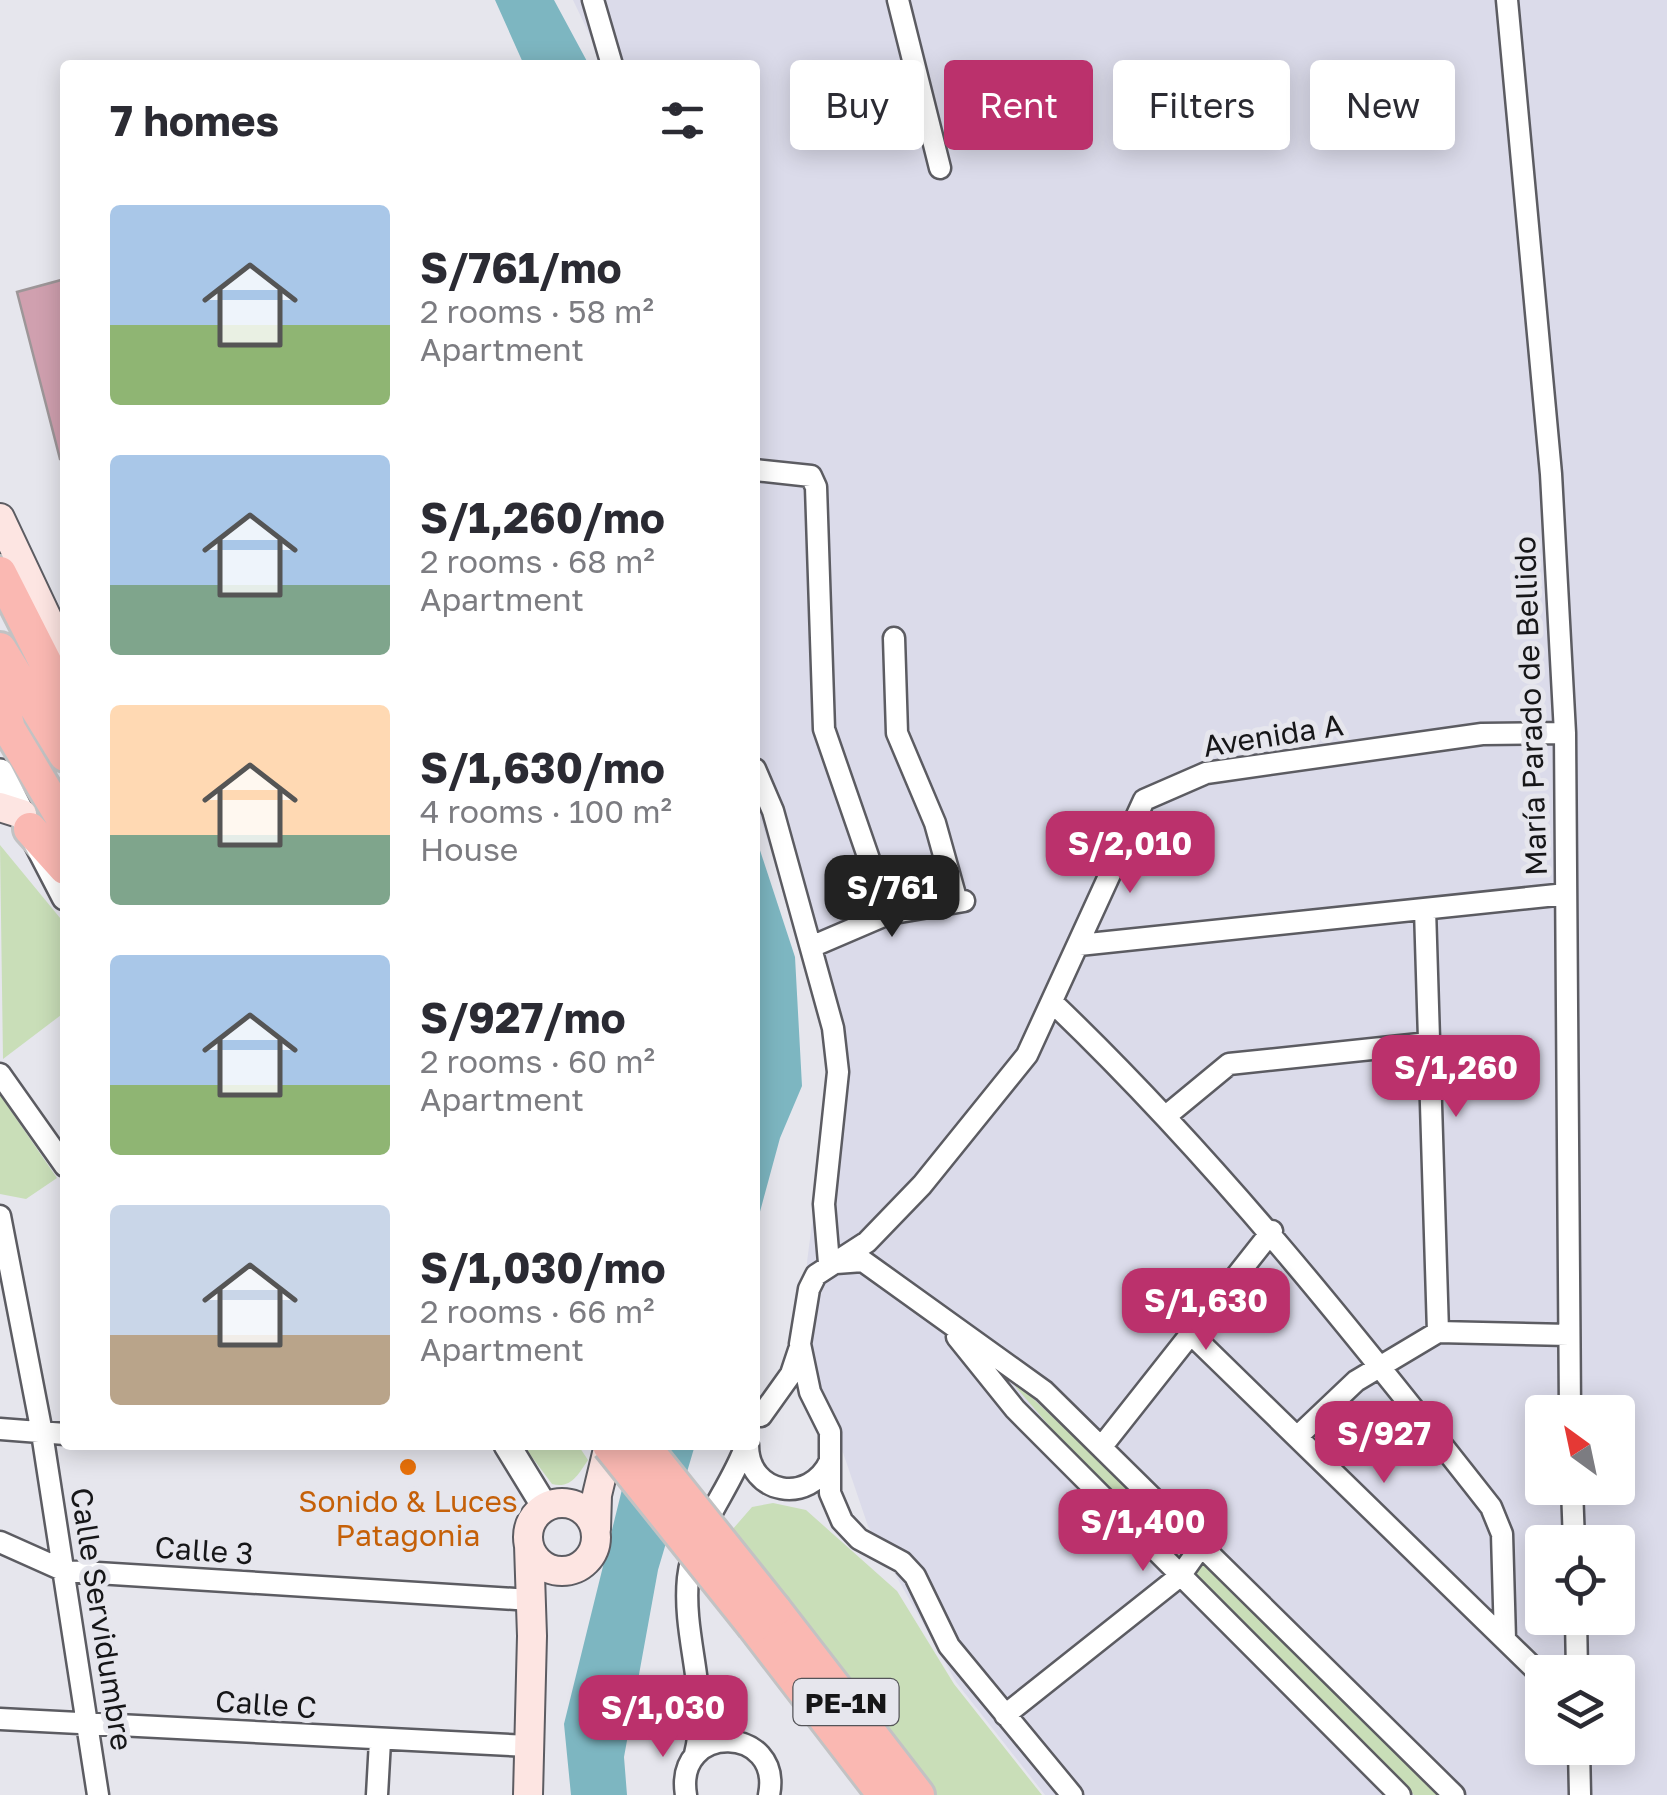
<!DOCTYPE html>
<html lang="en">
<head>
<meta charset="utf-8">
<style>
  :root { --surface:#fff; --page:#f7f7f7; --text:#2b2b33; --muted:#7c7c81; --accent:#bb316c }
  body { margin:0; font-family:"Golos Text",sans-serif; background:var(--page); color:var(--text); height:100vh; display:flex; flex-direction:column; font-size:38px; white-space:nowrap }
  * { box-sizing:border-box; margin:0 }
  p { font-size:32px; color:var(--muted) }
  .icon { flex:none; width:55px; height:55px; fill:none; stroke:currentColor; stroke-width:2; stroke-linecap:round; stroke-linejoin:round }
  .map { position:relative; flex:1; overflow:hidden }
  .side { position:absolute; left:60px; top:60px; width:700px; height:1390px; display:flex; flex-direction:column; background:var(--surface); border-radius:10px; box-shadow:0 5px 25px #0003 }
  .side>* { flex:none }
  .hud { position:absolute; left:790px; top:60px; width:725px; height:90px; display:flex; gap:20px }
  .needle { width:65px; rotate:327deg }
  .fabs { position:absolute; left:1525px; top:1395px; display:grid; gap:20px }
  .fabs a { display:grid; place-items:center; width:110px; height:110px; border-radius:10px; background:var(--surface); box-shadow:0 5px 25px #0003; font-size:50px }
  .price { position:absolute; translate:-50% -85px; padding:0 22px; border-radius:20px; background:var(--accent); color:#fff; font-size:32px; line-height:65px; filter:drop-shadow(0 2px 5px #0008) }
  .price::after { content:''; position:absolute; left:50%; top:60px; width:30px; height:22px; margin-left:-15px; background:inherit; clip-path:polygon(0 0,100% 0,50% 100%) }
  .price.selected { background:#222; color:#fff }
  ul { padding:0; list-style:none }
  li { display:flex; align-items:center; gap:30px; height:250px; padding:0 50px }
  li span { display:grid; place-items:center; flex:none; width:280px; height:200px; border-radius:10px; color:#555 }
  li>.icon { margin-inline-start:auto }
  span .icon { width:120px; height:120px; fill:#fffc; stroke-width:1 }
  li b { font-size:42px }
  h2 { display:flex; justify-content:space-between; align-items:center; height:120px; padding:0 50px; font-size:42px }
  .tag { padding:0 35px; border-radius:10px; background:var(--surface); box-shadow:0 5px 25px #0003; font-size:35px; line-height:90px }
  .tag.selected { background:var(--accent); color:#fff }
  .map>svg:first-child { display:block }
  .built { fill:#dbdbea; fill-rule:evenodd }
  .green { fill:#c9deb8 }
  .water { fill:#7db6c1 }
  .building { fill:#d0a0af; stroke:#9d9698; stroke-width:2.5 }
  .lines { fill:none; stroke-linecap:round; stroke-linejoin:round }
  .minor-casing { stroke:#5c5c62; stroke-width:25 }
  .tertiary-casing { stroke:#5c5c62; stroke-width:30 }
  .secondary-casing { stroke:#5c5c62; stroke-width:32 }
  .trunk-casing { stroke:#c2c2c3; stroke-width:38 }
  .minor { stroke:#fff; stroke-width:20 }
  .tertiary { stroke:#fff; stroke-width:25 }
  .secondary { stroke:#fde5e2; stroke-width:28 }
  .trunk { stroke:#fab8b2; stroke-width:32 }
  .trunk-bridge-casing { stroke:#c2c2c3; stroke-width:38; stroke-linecap:butt }
  .trunk-bridge { stroke:#fab8b2; stroke-width:32 }
  .food-dot { fill:#e8710a; stroke:#e6e6ed; stroke-width:4 }
  .labels { text-anchor:middle; dominant-baseline:central; stroke-width:10; stroke-linejoin:round; paint-order:stroke }
  .shield { fill:#e6e6ed; stroke:#545458; stroke-width:2.5 }
  .shield-label { font-size:28px; font-weight:bold; fill:#161618 }
  .street-label { font-size:30px; fill:#161618; stroke:#e6e6ed }
  .food-label { font-size:30px; fill:#c56008; stroke:#e6e6ed }
</style>
</head>
<body>
<div class="map">
<svg width="1667" height="1795" viewBox="0 0 1667 1795">
  <rect width="100%" height="100%" fill="#e6e6ed"/>
  <path class="built" d="M573,0H1667V1795H1045L956,1682L868,1526L806,1344L807,1262L831,1077L803,952L755,801V65H604ZM1542,1412H1618V1488H1542ZM1542,1542H1618V1618H1542ZM1542,1672H1618V1748H1542Z"/>
  <path class="green" d="M0,845L65,924V1012L3,1059Z
    M0,1095L57,1178L26,1199L0,1194Z
    M996,1364L1188,1544L1176,1558L1076,1457Z
    M523,1445H578L588,1460C578,1475 571,1489 552,1484Z
    M773,1503L806,1510L897,1591L954,1684L1042,1795H936L732,1530L752,1507Z
    M1206,1560L1441,1795H1414L1193,1574Z"/>
  <path class="water" d="M495,0H554L589,65H524Z
    M755,835L795,957L802,1086L780,1138L755,1230Z
    M633,1445H695L658,1570L624,1757L627,1795H571L564,1724Z"/>
  <path class="building" d="M65,279V459H60L17,292Z"/>
  <g class="lines">
    <g class="minor-casing">
      <path id="minor" d="M593,0L612,65
        M898,0L940,168
        M1507,0L1551,474L1565,733L1570,1412
        M755,470L811,476L816,487L824,729L888,914
        M894,638L897,733L935,823L957,902
        M755,769L773,811L833,1028L838,1072L824,1204L829,1263
        M1425,909L1438,1332
        M1079,945L1566,894
        M811,947L888,914L964,901
        M1052,1002C1214,1157 1352,1330 1491,1507L1502,1534L1505,1639
        M0,1074L65,1166
        M1166,1116L1229,1064L1429,1043
        M0,1216L42,1433L98,1795
        M836,1263L863,1261L1044,1391L1454,1795
        M1190,1333L1542,1676
        M957,1337L1015,1409L1400,1795
        M761,1416L791,1374L799,1350
        M0,1429L65,1434
        M1297,1437L1356,1381L1438,1332L1569,1335
        M748,1445C748,1495 810,1505 830,1461
        M1103,1445L1272,1231
        M1572,1488L1574,1542
        M0,1542L65,1571L531,1600
        M1576,1618L1577,1672
        M1005,1715L1180,1576L1202,1545
        M0,1719L529,1746
        M1579,1748L1580,1795
        M695,1754C710,1695 682,1638 688,1578C693,1530 730,1490 746,1445
        M377,1795L380,1741
        M686,1795C674,1722 783,1725 769,1795
        M1072,1795L949,1646L915,1576L902,1562L859,1539L842,1521L830,1493V1432L810,1392L800,1344L809,1289L816,1275L867,1242L922,1185L1027,1055L1144,800L1206,773L1482,734L1565,733"/>
    </g>
    <g class="tertiary-casing">
      <path id="tertiary" d="M0,772L65,897
        M507,1445L545,1507"/>
    </g>
    <g class="secondary-casing">
      <path id="secondary" d="M0,518L65,656
        M0,807L22,814
        M528 1537a34 34 0 1 1 68 0a34 34 0 1 1-68 0Z
        M596,1529L597,1495L609,1445
        M528,1795L532,1636L529,1545"/>
    </g>
    <g class="trunk-casing">
      <path id="trunk" d="M0,573L65,701
        M0,649L65,755
        M0,694L9,729L65,823
        M30,829L65,868
        M775,1610L918,1795
        M754,1626L884,1795"/>
    </g>
    <use href="#minor" class="minor"/>
    <use href="#tertiary" class="tertiary"/>
    <use href="#secondary" class="secondary"/>
    <use href="#trunk" class="trunk"/>
    <g class="trunk-bridge-casing">
      <path id="trunk-bridge" d="M609,1445L754,1626
        M643,1445L775,1610"/>
    </g>
    <use href="#trunk-bridge" class="trunk-bridge"/>
  </g>
  <circle class="food-dot" cx="408" cy="1467" r="10"/>
  <g class="labels">
    <rect class="shield" x="793.5" y="1679" width="105" height="46" rx="8"/>
    <g class="shield-label">
      <text x="846" y="1702">PE-1N</text>
    </g>
    <g class="street-label">
      <text transform="translate(1530 706) rotate(-92)">María Parado de Bellido</text>
      <text transform="translate(1273 735) rotate(-9)">Avenida A</text>
      <text transform="translate(204 1550) rotate(4)">Calle 3</text>
      <text transform="translate(102 1619) rotate(81)">Calle Servidumbre</text>
      <text transform="translate(266 1704) rotate(4)">Calle C</text>
    </g>
    <g class="food-label">
      <text x="408" y="1501">Sonido &amp; Luces<tspan x="408" dy="34">Patagonia</tspan></text>
    </g>
  </g>
</svg>
<div class="fabs">
<a><svg class="needle" viewBox="-14 -14 28 28"><path d="M0-13l5 13h-10z" fill="#e53935"/><path d="M0 13l5-13h-10z" fill="#7c7c81"/></svg></a>
<a><svg class="icon" aria-label="locate" viewBox="0 0 24 24"><circle cx="12" cy="12" r="6"/><path d="M12 2v4M12 18v4M2 12h4M18 12h4"/></svg></a>
<a><svg class="icon" aria-label="layers" viewBox="0 0 24 24"><path d="M12 4l9 5-9 5-9-5zM3 14l9 5 9-5"/></svg></a>
</div>
<b class="price" style="left:1130px;top:896px">S/2,010</b>
<b class="price selected" style="left:892px;top:940px">S/761</b>
<b class="price" style="left:1456px;top:1120px">S/1,260</b>
<b class="price" style="left:1206px;top:1353px">S/1,630</b>
<b class="price" style="left:1384px;top:1486px">S/927</b>
<b class="price" style="left:1143px;top:1574px">S/1,400</b>
<b class="price" style="left:663px;top:1760px">S/1,030</b>
<div class="hud">
<a class="tag">Buy</a>
<a class="tag selected">Rent</a>
<a class="tag">Filters</a>
<a class="tag">New</a>
</div>
<section class="side">
<h2>7 homes<svg class="icon" aria-label="filters" viewBox="0 0 24 24"><path d="M4 7h16M4 17h16"/><circle cx="9" cy="7" r="2"/><circle cx="15" cy="17" r="2"/></svg></h2>
<ul>
<li><span style="background:linear-gradient(#a9c7e8 60%,#8fb573 0)"><svg class="icon" aria-label="home" viewBox="0 0 24 24"><path d="M3 11l9-7 9 7M6 9v11h12V9"/></svg></span><div><b>S/761/mo</b><p>2 rooms · 58 m²</p><p>Apartment</p></div></li>
<li><span style="background:linear-gradient(#a9c7e8 65%,#7fa58c 0)"><svg class="icon" aria-label="home" viewBox="0 0 24 24"><path d="M3 11l9-7 9 7M6 9v11h12V9"/></svg></span><div><b>S/1,260/mo</b><p>2 rooms · 68 m²</p><p>Apartment</p></div></li>
<li><span style="background:linear-gradient(#ffd9b3 65%,#7fa58c 0)"><svg class="icon" aria-label="home" viewBox="0 0 24 24"><path d="M3 11l9-7 9 7M6 9v11h12V9"/></svg></span><div><b>S/1,630/mo</b><p>4 rooms · 100 m²</p><p>House</p></div></li>
<li><span style="background:linear-gradient(#a9c7e8 65%,#8fb573 0)"><svg class="icon" aria-label="home" viewBox="0 0 24 24"><path d="M3 11l9-7 9 7M6 9v11h12V9"/></svg></span><div><b>S/927/mo</b><p>2 rooms · 60 m²</p><p>Apartment</p></div></li>
<li><span style="background:linear-gradient(#c9d6e8 65%,#b9a48a 0)"><svg class="icon" aria-label="home" viewBox="0 0 24 24"><path d="M3 11l9-7 9 7M6 9v11h12V9"/></svg></span><div><b>S/1,030/mo</b><p>2 rooms · 66 m²</p><p>Apartment</p></div></li>
</ul>
</section>
</div>
</body>
</html>
